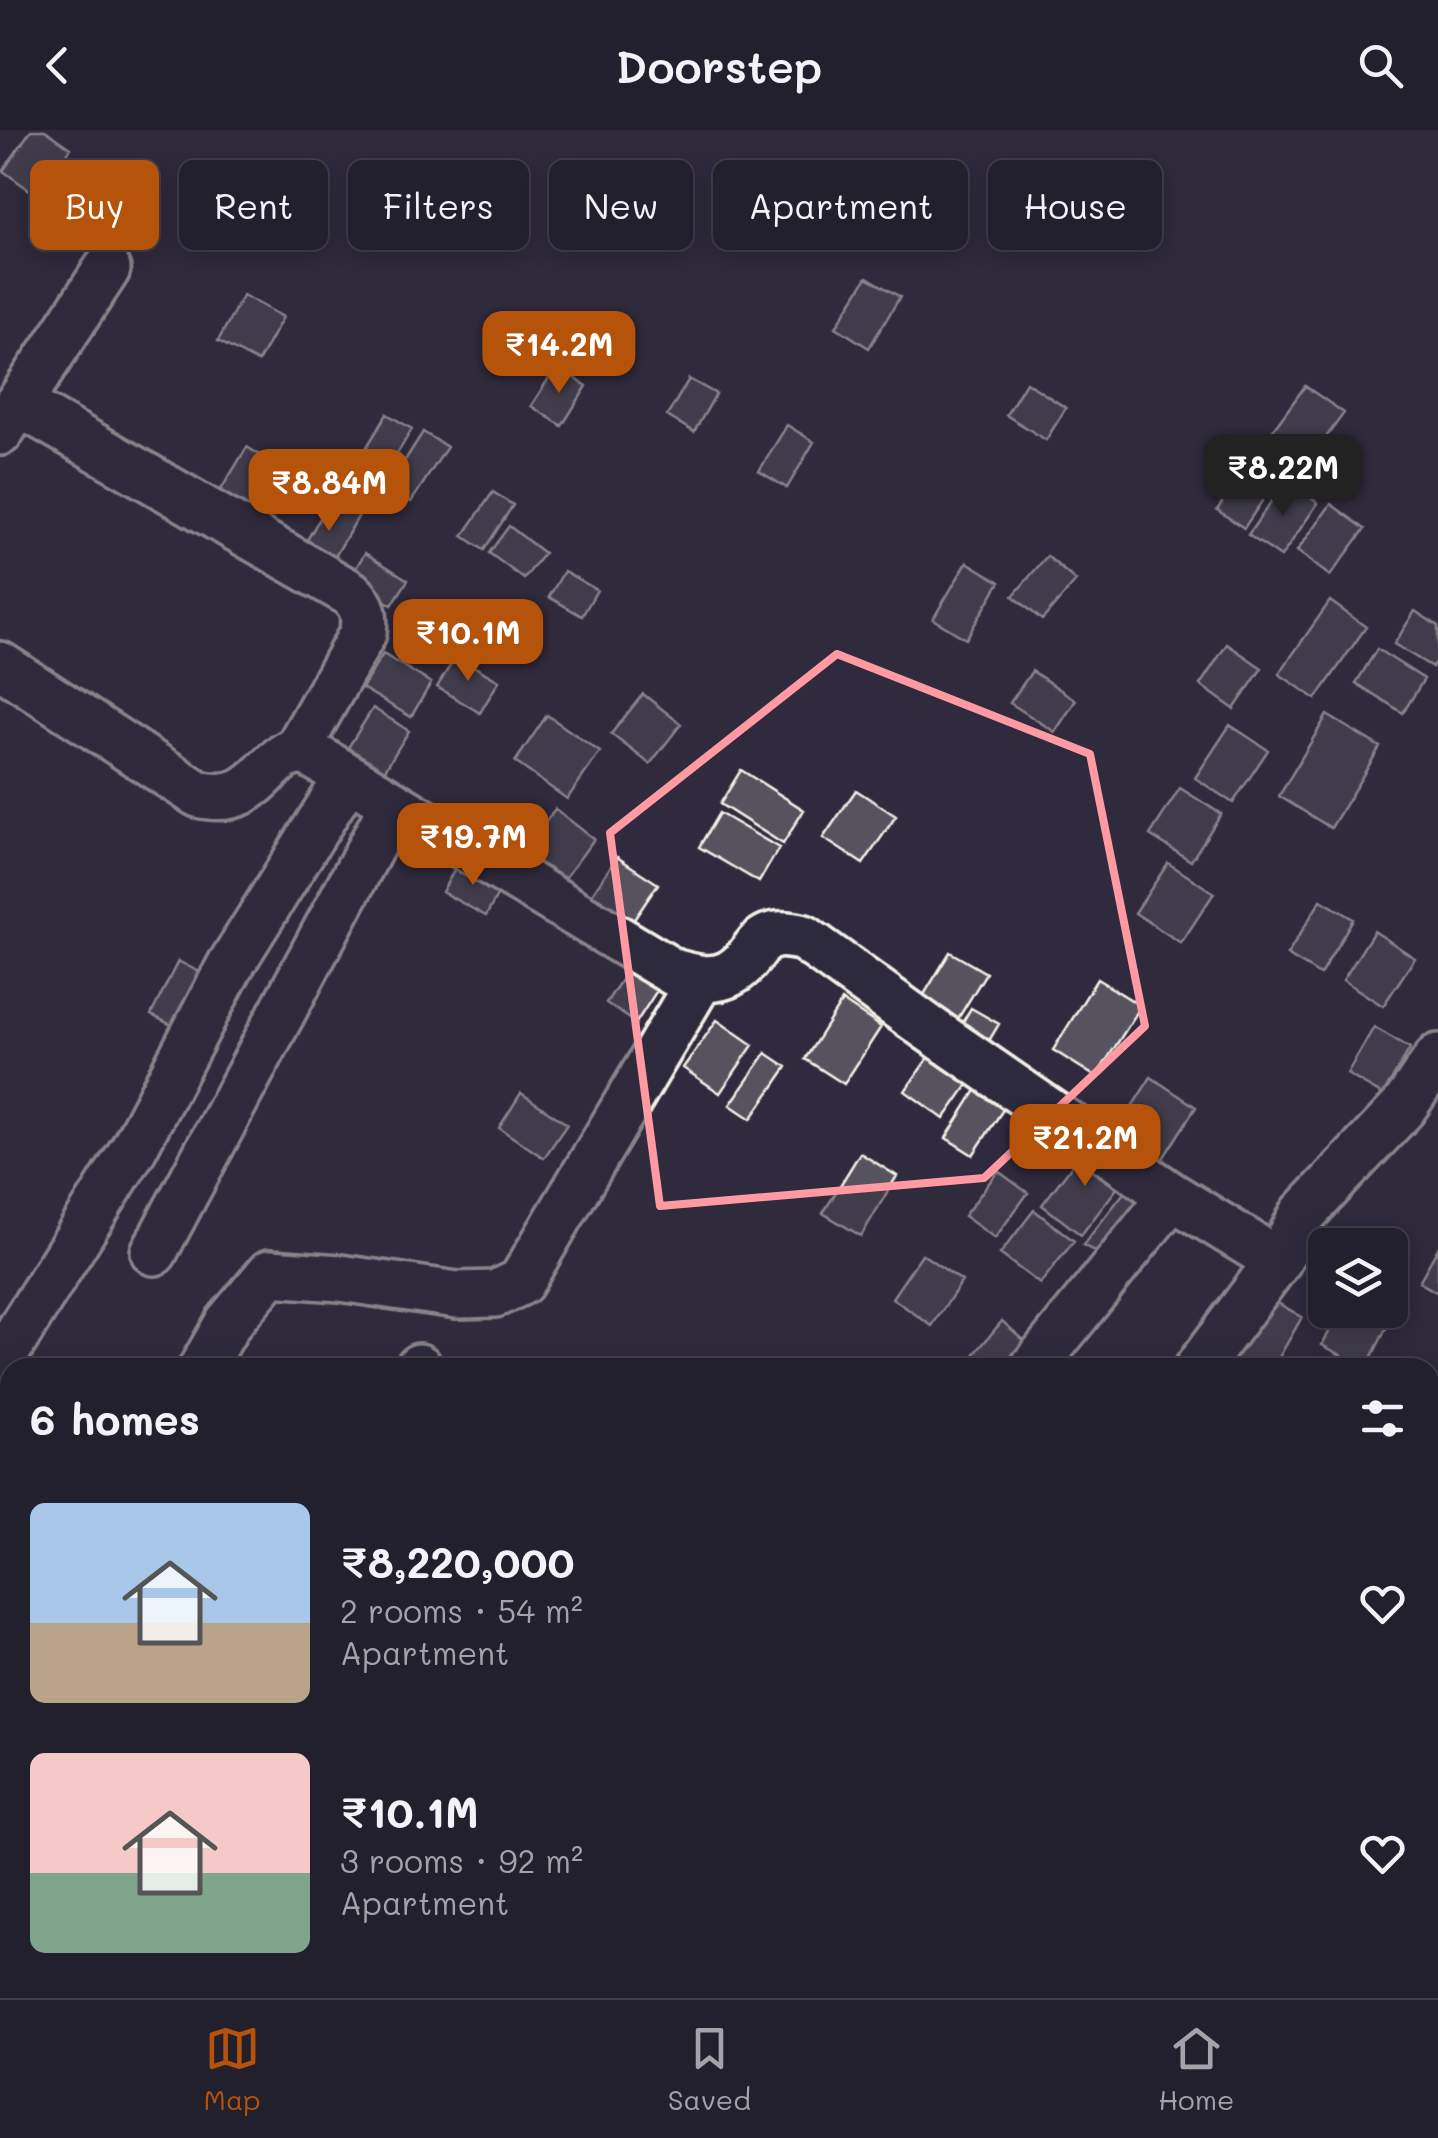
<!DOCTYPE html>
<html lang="en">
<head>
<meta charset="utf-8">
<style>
  :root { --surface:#23202e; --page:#2b2836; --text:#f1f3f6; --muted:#a3a3aa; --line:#403e4a; --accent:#b45309 }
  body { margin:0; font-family:Mali,sans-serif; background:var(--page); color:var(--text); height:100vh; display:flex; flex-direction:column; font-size:38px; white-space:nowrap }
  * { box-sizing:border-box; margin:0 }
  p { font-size:32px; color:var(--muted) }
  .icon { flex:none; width:55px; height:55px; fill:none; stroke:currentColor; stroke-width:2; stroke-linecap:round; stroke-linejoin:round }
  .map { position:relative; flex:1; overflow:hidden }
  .drawer { position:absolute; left:0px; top:1228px; width:1440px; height:642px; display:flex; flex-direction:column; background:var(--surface); border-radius:30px 30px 0 0; box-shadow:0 5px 25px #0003,0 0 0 2px var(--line) }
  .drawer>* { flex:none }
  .banner { position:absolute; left:30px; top:30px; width:1380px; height:90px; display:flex; gap:20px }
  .fabs { position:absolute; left:1308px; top:1098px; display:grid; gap:20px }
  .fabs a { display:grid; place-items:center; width:100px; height:100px; border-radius:15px; background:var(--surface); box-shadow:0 5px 25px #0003,0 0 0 2px var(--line); font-size:50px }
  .price { position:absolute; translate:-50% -85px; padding:0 22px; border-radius:20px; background:var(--accent); color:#fff; font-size:32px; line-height:65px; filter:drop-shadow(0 2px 5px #0008) }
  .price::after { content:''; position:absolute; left:50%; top:60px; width:30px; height:22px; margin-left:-15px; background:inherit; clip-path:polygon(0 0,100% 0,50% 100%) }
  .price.current { background:#222; color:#fff }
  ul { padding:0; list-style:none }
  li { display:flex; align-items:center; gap:30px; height:250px; padding:0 30px }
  li span { display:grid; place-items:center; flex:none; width:280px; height:200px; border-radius:15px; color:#555 }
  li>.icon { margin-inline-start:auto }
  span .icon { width:120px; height:120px; fill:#fffc; stroke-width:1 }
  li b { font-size:42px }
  h2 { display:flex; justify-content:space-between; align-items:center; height:120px; padding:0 30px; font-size:42px }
  .tag { padding:0 35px; border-radius:15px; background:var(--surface); box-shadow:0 5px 25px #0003,0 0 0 2px var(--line); font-size:35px; line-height:90px }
  .tag.current { background:var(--accent); color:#fff }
  header { display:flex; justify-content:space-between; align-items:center; height:130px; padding:0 30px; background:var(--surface); font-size:45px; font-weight:600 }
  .dock { display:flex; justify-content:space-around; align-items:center; height:140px; border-top:2px solid var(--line); background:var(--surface); font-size:28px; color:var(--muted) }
  .dock a { display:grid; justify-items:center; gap:5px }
  .dock .current { color:var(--accent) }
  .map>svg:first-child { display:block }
  .building { fill:#56525f; stroke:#f4f1e8; stroke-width:2.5 }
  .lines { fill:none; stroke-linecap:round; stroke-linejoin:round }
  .service-casing { stroke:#f4f1e8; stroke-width:30 }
  .minor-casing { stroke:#f4f1e8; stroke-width:52 }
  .service { stroke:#2f2a3d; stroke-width:22 }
  .minor { stroke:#2f2a3d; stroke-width:45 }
  .marked { fill:none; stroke:#ff9aa2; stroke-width:8; stroke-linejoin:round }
</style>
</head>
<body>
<header><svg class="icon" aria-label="back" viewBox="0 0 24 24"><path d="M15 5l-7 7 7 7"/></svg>Doorstep<svg class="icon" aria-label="search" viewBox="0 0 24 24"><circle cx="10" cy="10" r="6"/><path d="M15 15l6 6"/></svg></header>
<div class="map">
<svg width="1438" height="1868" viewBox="0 0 1438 1868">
  <rect width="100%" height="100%" fill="#2f2a3d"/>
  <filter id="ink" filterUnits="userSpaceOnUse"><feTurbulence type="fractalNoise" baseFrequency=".01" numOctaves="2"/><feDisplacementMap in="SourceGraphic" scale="20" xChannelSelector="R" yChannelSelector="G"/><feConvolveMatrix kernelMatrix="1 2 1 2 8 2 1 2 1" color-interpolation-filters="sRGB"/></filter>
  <g filter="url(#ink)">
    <path class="building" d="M31,0H45L71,18L38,66L3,41Z
      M867,147L900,167L869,218L836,197Z
      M243,165L283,187L258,232L218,211Z
      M556,237L587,256L562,296L531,276Z
      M689,249L716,264L694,302L667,286Z
      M1026,252L1066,278L1046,310L1006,285Z
      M1305,256L1344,283L1304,337L1266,310Z
      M387,284L412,299L382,349L357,333Z
      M787,295L814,312L787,358L759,341Z
      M423,302L447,317L411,372L388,357Z
      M247,317L284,340L247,398L211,376Z
      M1259,319L1285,337L1244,398L1217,380Z
      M1286,350L1318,373L1281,427L1248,405Z
      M493,362L513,375L484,420L463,406Z
      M333,366L361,382L326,442L298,425Z
      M1331,374L1365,399L1330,446L1297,421Z
      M509,396L544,423L524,449L489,423Z
      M365,423L408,450L392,475L349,449Z
      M1047,426L1076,451L1042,490L1013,466Z
      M967,432L1000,452L966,509L933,489Z
      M564,441L597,460L582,486L549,467Z
      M1330,471L1366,497L1316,569L1279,544Z
      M1415,481L1438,496V528L1432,537L1394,514Z
      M1227,514L1262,538L1234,579L1200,555Z
      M1377,519L1424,549L1403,583L1356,553Z
      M383,524L431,553L411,587L362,558Z
      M456,526L499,551L480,583L437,557Z
      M1032,541L1076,570L1055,602L1010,573Z
      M643,564L681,594L650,634L611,604Z
      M373,578L409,601L376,654L339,632Z
      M547,585L600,622L567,669L515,632Z
      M1327,585L1380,617L1331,698L1279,666Z
      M1230,595L1268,620L1233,673L1195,648Z
      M741,640L804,680L783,714L720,674Z
      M1180,658L1221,684L1191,731L1150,705Z
      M856,660L896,686L863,734L823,708Z
      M555,679L594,709L551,767L512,738Z
      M719,683L779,718L759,752L699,717Z
      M617,727L658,754L625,803L584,776Z
      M460,730L504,753L486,786L442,762Z
      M1168,733L1214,763L1181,813L1135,783Z
      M1321,770L1353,789L1320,845L1287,825Z
      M1374,801L1415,828L1383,876L1343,850Z
      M950,822L986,843L956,892L920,871Z
      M635,829L665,848L636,893L606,873Z
      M178,831L209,847L182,900L151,885Z
      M1097,849L1141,876L1096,947L1053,920Z
      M842,871L881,897L844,954L805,929Z
      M971,878L999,894L980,926L952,910Z
      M717,890L753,915L720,963L683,938Z
      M1374,897L1410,918L1383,965L1347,944Z
      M937,915L977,942L944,989L905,961Z
      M766,923L787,937L751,989L730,975Z
      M1151,947L1196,977L1162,1030L1116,1001Z
      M978,957L1006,975L973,1025L946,1008Z
      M521,963L567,994L544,1028L499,998Z
      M1088,1014L1128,1044L1081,1105L1042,1075Z
      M860,1023L897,1046L861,1106L823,1083Z
      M998,1041L1028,1063L995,1108L964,1086Z
      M1130,1055L1150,1072L1103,1126L1083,1115Z
      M1034,1080L1074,1111L1040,1154L1000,1124Z
      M1438,1118V1163L1419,1152Z
      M922,1124L962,1151L932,1196L892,1168Z
      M1257,1161L1302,1187L1273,1238H1239L1219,1226Z
      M1341,1180H1371L1390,1191L1366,1238L1322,1215Z
      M1002,1191L1034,1219L1018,1238H963Z
      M1438,1394V1451L1430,1445V1399Z
      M1430,1464L1438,1471L1435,1507L1438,1533L1430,1544Z
      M1430,1559L1438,1566V1584L1430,1595Z"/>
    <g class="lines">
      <g class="service-casing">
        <path id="service" d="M1430,1390L1433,1386
          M1430,1673L1438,1679"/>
      </g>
      <g class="minor-casing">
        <path id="minor" d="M18,273L350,463C364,476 365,485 363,503L297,620
          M0,302L107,139
          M0,535L198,664C265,680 264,616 307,622L673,842C691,847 711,853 729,844C762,827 750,794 804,808L927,897L1172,1066L1278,1131L1303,1084L1403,978L1438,927
          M154,1122L393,675
          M0,1232L134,1018L230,836L348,647
          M202,1238L228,1193L270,1143L340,1148L457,1165L495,1164L521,1152L700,850
          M419,1238V1237
          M1033,1238L1172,1066
          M1198,1238L1278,1131
          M0,1380L10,1363
          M0,1597L10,1579
          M0,1836L10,1822
          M678,1860L689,1868
          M798,1860L808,1868
          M1030,1860L1040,1868
          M1336,1860L1347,1868"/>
      </g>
      <use href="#service" class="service"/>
      <use href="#minor" class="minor"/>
    </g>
  </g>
  <path d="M0 0H1438V1868H0ZM837,524L1090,624L1145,896L984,1048L660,1076L610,703Z" fill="#2f2a3d" fill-opacity=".55" fill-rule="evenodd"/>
  <path class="marked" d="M837,524L1090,624L1145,896L984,1048L660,1076L610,703Z"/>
</svg>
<div class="fabs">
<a><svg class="icon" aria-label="layers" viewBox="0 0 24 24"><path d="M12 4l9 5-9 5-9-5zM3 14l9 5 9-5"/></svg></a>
</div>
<b class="price" style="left:559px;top:266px">₹14.2M</b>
<b class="price current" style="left:1283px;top:389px">₹8.22M</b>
<b class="price" style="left:329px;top:404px">₹8.84M</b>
<b class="price" style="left:468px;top:554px">₹10.1M</b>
<b class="price" style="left:473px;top:758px">₹19.7M</b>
<b class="price" style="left:1085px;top:1059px">₹21.2M</b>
<div class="banner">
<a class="tag current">Buy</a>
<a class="tag">Rent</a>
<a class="tag">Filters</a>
<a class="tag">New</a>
<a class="tag">Apartment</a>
<a class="tag">House</a>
</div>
<section class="drawer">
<h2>6 homes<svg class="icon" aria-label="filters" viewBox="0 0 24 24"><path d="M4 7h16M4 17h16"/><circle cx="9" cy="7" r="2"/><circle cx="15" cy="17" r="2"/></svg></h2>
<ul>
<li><span style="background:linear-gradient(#a9c7e8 60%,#b9a48a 0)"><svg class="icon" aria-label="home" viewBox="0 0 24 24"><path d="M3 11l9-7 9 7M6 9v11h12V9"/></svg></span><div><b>₹8,220,000</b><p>2 rooms · 54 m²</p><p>Apartment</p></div><svg class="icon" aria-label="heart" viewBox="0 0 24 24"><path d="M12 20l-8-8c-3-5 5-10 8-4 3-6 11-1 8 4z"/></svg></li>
<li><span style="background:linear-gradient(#f6c9c9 60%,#7fa58c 0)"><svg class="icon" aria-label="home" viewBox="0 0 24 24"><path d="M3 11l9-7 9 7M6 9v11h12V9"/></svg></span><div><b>₹10.1M</b><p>3 rooms · 92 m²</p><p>Apartment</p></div><svg class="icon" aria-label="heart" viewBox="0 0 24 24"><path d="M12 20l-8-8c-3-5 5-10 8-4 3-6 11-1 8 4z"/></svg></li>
</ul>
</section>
</div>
<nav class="dock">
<a class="current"><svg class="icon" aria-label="map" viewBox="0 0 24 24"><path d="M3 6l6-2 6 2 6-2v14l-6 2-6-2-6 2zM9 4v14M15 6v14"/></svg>Map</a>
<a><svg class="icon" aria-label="saved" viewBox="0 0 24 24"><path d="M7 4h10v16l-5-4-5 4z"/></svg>Saved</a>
<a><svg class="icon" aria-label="home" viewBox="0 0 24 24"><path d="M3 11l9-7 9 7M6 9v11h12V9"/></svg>Home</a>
</nav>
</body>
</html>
